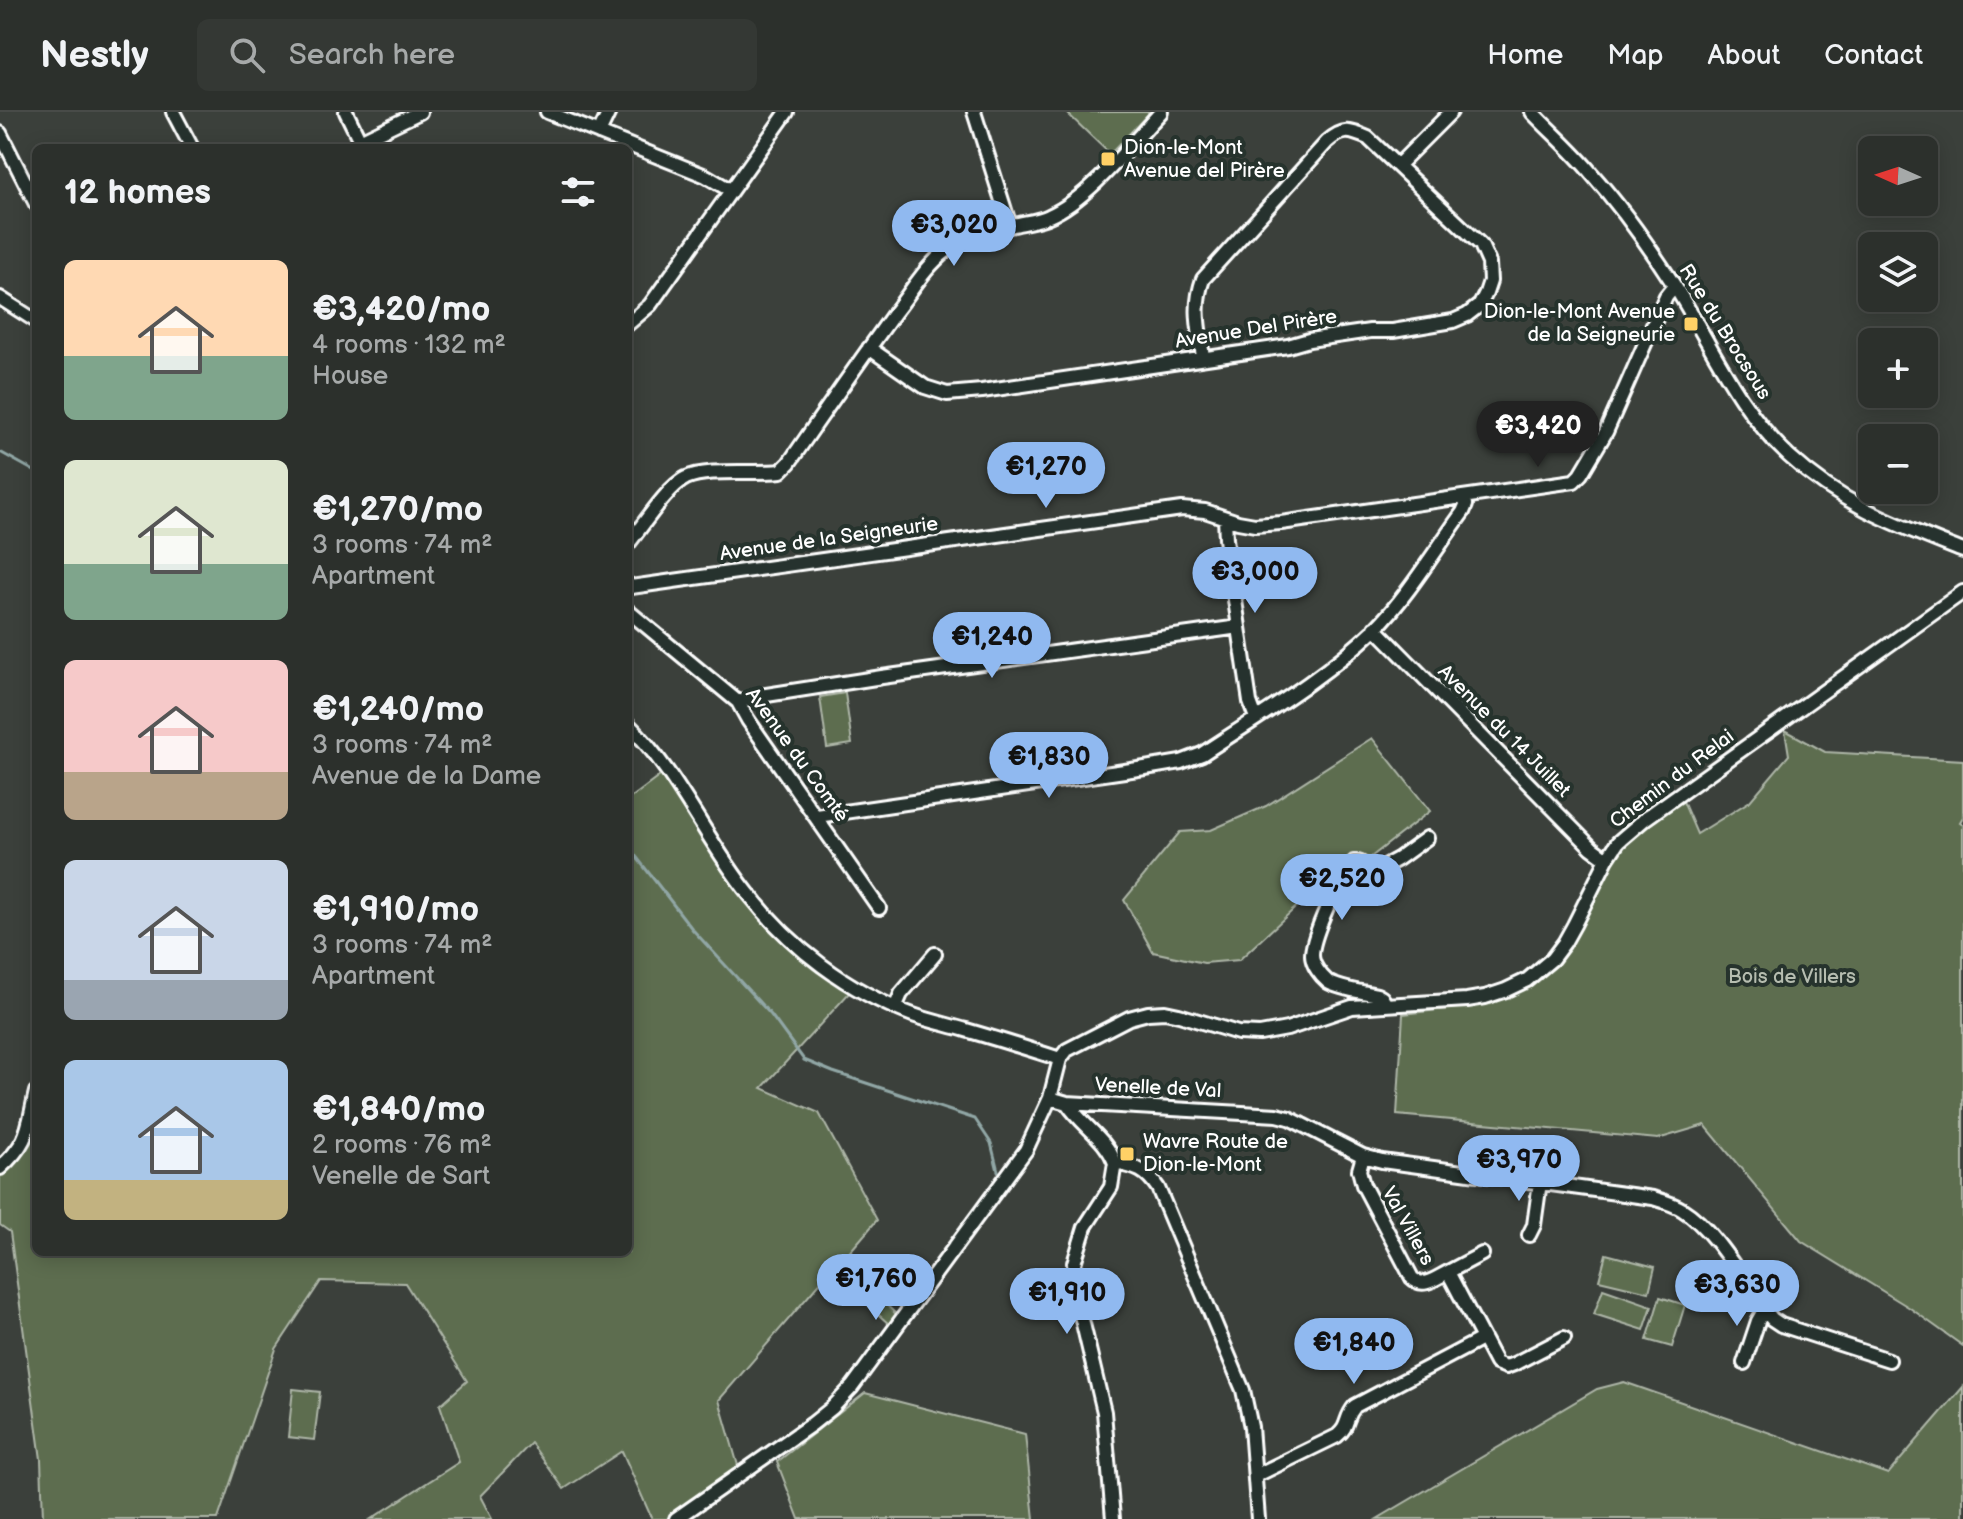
<!DOCTYPE html>
<html lang="en">
<head>
<meta charset="utf-8">
<style>
  :root { --surface:#2c302c; --page:#343834; --text:#f1f3f6; --muted:#a6a9a9; --line:#484b48; --accent:#90b9f0 }
  body { margin:0; font-family:"Balsamiq Sans",sans-serif; background:var(--page); color:var(--text); height:100vh; display:flex; flex-direction:column; font-size:30px; white-space:nowrap }
  * { box-sizing:border-box; margin:0 }
  p { font-size:26px; color:var(--muted) }
  .icon { flex:none; width:44px; height:44px; fill:none; stroke:currentColor; stroke-width:2; stroke-linecap:round; stroke-linejoin:round }
  .map { position:relative; flex:1; overflow:hidden }
  .side { position:absolute; left:32px; top:32px; width:600px; height:1112px; display:flex; flex-direction:column; background:var(--surface); border-radius:12px; box-shadow:0 4px 20px #0003,0 0 0 2px var(--line) }
  .side>* { flex:none }
  .needle { width:52px; rotate:273deg }
  .fabs { position:absolute; left:1858px; top:24px; display:grid; gap:16px }
  .fabs a { display:grid; place-items:center; width:80px; height:80px; border-radius:12px; background:var(--surface); box-shadow:0 4px 20px #0003,0 0 0 2px var(--line); font-size:40px }
  .price { position:absolute; translate:-50% -68px; padding:0 18px; border-radius:28px; background:var(--accent); color:#111; font-size:26px; line-height:52px; filter:drop-shadow(0 2px 4px #0008) }
  .price::after { content:''; position:absolute; left:50%; top:48px; width:24px; height:18px; margin-left:-12px; background:inherit; clip-path:polygon(0 0,100% 0,50% 100%) }
  .price.selected { background:#222; color:#fff }
  ul { padding:0; list-style:none }
  li { display:flex; align-items:center; gap:24px; height:200px; padding:0 32px }
  li span { display:grid; place-items:center; flex:none; width:224px; height:160px; border-radius:12px; color:#555 }
  li>.icon { margin-inline-start:auto }
  span .icon { width:96px; height:96px; fill:#fffc; stroke-width:1 }
  li b { font-size:34px }
  h2 { display:flex; justify-content:space-between; align-items:center; height:96px; padding:0 32px; font-size:34px }
  header { display:flex; align-items:center; gap:48px; box-sizing:border-box; height:112px; padding:0 40px; background:var(--surface); border-bottom:2px solid var(--line) }
  header strong { font-size:38px }
  nav { display:flex; gap:44px; margin-inline-start:auto; font-size:28px }
  .search { width:560px; height:72px; background:var(--page); display:flex; align-items:center; gap:20px; box-sizing:border-box; padding:0 28px; border-radius:12px; color:var(--muted); font-size:30px }
  .map>svg:first-child { display:block }
  .green { fill:#5d6d50; stroke:#aeb6a8; stroke-width:2 }
  .lines { fill:none; stroke-linecap:round; stroke-linejoin:round }
  .stream { stroke:#91a7a6; stroke-width:3 }
  .minor-casing { stroke:#fff; stroke-width:18 }
  .minor { stroke:#26332d; stroke-width:12 }
  .poi-dot { fill:#ffd166; stroke:#26332d; stroke-width:3 }
  .labels { text-anchor:middle; dominant-baseline:central; stroke-width:8; stroke-linejoin:round; paint-order:stroke }
  .poi-label { font-size:20px; fill:#fff; stroke:#26332d; text-anchor:start }
  .street-label { font-size:20px; fill:#fff; stroke:#26332d }
  .park-label { font-size:20px; fill:#b6bdb0; stroke:#26332d }
</style>
</head>
<body>
<header>
<strong>Nestly</strong>
<div class="search"><svg class="icon" aria-label="search" viewBox="0 0 24 24"><circle cx="10" cy="10" r="6"/><path d="M15 15l6 6"/></svg>Search here</div>
<nav><a>Home</a><a>Map</a><a>About</a><a>Contact</a></nav>
</header>
<div class="map">
<svg width="1963" height="1407" viewBox="0 0 1963 1407">
  <rect width="100%" height="100%" fill="#3b403b"/>
  <filter id="ink" filterUnits="userSpaceOnUse"><feTurbulence type="fractalNoise" baseFrequency=".0125" numOctaves="2"/><feDisplacementMap in="SourceGraphic" scale="16" xChannelSelector="R" yChannelSelector="G"/><feConvolveMatrix kernelMatrix="1 2 1 2 8 2 1 2 1" color-interpolation-filters="sRGB"/></filter>
  <g filter="url(#ink)">
    <path class="green" d="M1066,0H1150L1110,42Z
      M845,581L852,632L827,636L820,585Z
      M1785,618L1825,640L1963,648V705L1960,710L1963,712V1234L1910,1196L1801,1129L1705,1013L1658,1027L1397,1003L1403,902L1491,892L1533,870L1569,835L1604,760L1627,730L1682,687L1697,722L1750,689L1789,643Z
      M1372,626L1430,699L1371,745H1356L1307,785L1239,848L1204,851L1153,840L1124,788L1180,720L1211,718L1266,694Z
      M664,661C707,731 747,806 813,857C825,866 838,873 850,880L762,976L819,1001L877,1108L841,1150L897,1203L890,1213L830,1159L719,1288L739,1357L670,1407H652L622,1339L564,1377L531,1331L480,1384L492,1407H371L459,1350L440,1293L467,1269L405,1171L321,1169L276,1237L218,1407H43L41,1347L10,1120L0,1113V1061L36,994V1140H628V688Z
      M1606,1142L1655,1155L1649,1180L1599,1168Z
      M1603,1177L1652,1194L1644,1218L1594,1202Z
      M1660,1185L1685,1193L1672,1235L1647,1228Z
      M1624,1270L1888,1362L1963,1275V1407H1377L1597,1277Z
      M293,1277L320,1280L314,1328L288,1325Z
      M865,1281L1025,1322L1034,1407H799L777,1350Z"/>
    <g class="lines">
      <path class="stream" d="M0,340L36,360
        M628,734L693,818L771,903L804,948L833,960L975,1007L991,1031L998,1059"/>
      <g class="minor-casing">
        <path id="minor" d="M173,0L192,36
          M346,0L362,33
          M547,0L706,64L730,78
          M974,0L1010,114
          M1532,0C1551,20 1573,39 1591,61C1622,96 1649,134 1674,173C1710,230 1738,297 1789,344C1842,393 1897,413 1963,439
          M0,21L36,92
          M599,21L609,0
          M360,29L420,0
          M1398,53L1451,0
          M0,186L36,209
          M628,212L650,193L787,0
          M869,236L925,275L947,282L982,279L1288,234L1309,228L1370,219H1393L1453,209L1467,203L1480,193L1486,181L1490,169L1489,151L1481,133L1368,26C1349,18 1343,16 1327,30L1203,167C1193,195 1199,216 1203,245
          M1225,406L1226,427L1250,590L1256,606
          M628,432C642,415 668,374 686,366C706,356 756,362 781,359L789,351C824,300 859,250 895,200C911,180 925,155 946,139C964,125 992,118 1014,113C1026,110 1039,109 1049,104C1090,86 1130,33 1161,0
          M628,472L631,475L1182,397L1205,399L1238,410L1255,413L1281,411L1574,369L1581,362L1606,320L1666,184L1674,174
          M628,499L738,590L748,608L879,796
          M1375,516L1592,736L1607,747
          M738,590L760,584L882,565L1239,515
          M628,612C678,661 705,727 748,781C791,836 848,879 913,903C930,909 949,913 966,918C997,927 1029,937 1060,947
          M817,704L1145,656L1181,650L1202,642C1261,603 1324,566 1375,517C1407,485 1436,437 1463,400L1466,393L1465,385
          M1342,767L1345,759L1354,750C1363,749 1365,755 1368,762
          M1386,893L1382,886L1377,883C1364,880 1339,877 1328,870C1321,864 1312,853 1312,843C1312,827 1332,781 1342,767L1374,760L1398,747L1427,726
          M895,896L901,882L935,842
          M1050,986L1067,991L1277,1003L1289,1006L1363,1044L1382,1049L1653,1086C1663,1089 1674,1092 1683,1098C1716,1118 1747,1176 1772,1207L1781,1213L1889,1248
          M1067,991C1082,1014 1106,1026 1115,1051
          M1363,1044L1359,1058L1363,1073L1412,1166C1423,1177 1436,1166 1448,1160L1496,1251L1506,1255L1514,1252L1564,1226
          M1115,1051C1137,1055 1146,1058 1158,1076L1243,1278L1251,1315L1258,1407
          M0,1056C30,1029 27,1017 36,980
          M1529,1123L1534,1113L1540,1070
          M1448,1160L1482,1142
          M1744,1251L1758,1209L1765,1197
          M1255,1364L1337,1324C1350,1313 1344,1307 1355,1294L1482,1227
          M676,1407L812,1312L832,1296L852,1275L1026,1038L1050,986L1060,947L1067,938L1129,906L1148,901L1165,900L1179,903L1238,921L1260,922L1287,917L1352,895L1467,888L1485,885L1506,878L1527,868L1552,847L1564,831L1574,813L1607,747L1618,730L1646,706L1963,480
          M1113,1407L1104,1300L1075,1178L1074,1151L1085,1115L1111,1075L1115,1051"/>
      </g>
      <use href="#minor" class="minor"/>
    </g>
  </g>
  <g class="poi-dot">
    <rect x="1100" y="39" width="16" height="16" rx="4"/>
    <rect x="1683" y="204" width="16" height="16" rx="4"/>
    <rect x="1119" y="1034" width="16" height="16" rx="4"/>
  </g>
  <g class="labels">
    <g class="poi-label">
      <text x="1124" y="36">Dion-le-Mont<tspan x="1124" dy="23">Avenue del Pirère</tspan></text>
      <text x="1675" y="200" text-anchor="end">Dion-le-Mont Avenue<tspan x="1675" dy="23">de la Seigneurie</tspan></text>
      <text x="1143" y="1030">Wavre Route de<tspan x="1143" dy="23">Dion-le-Mont</tspan></text>
    </g>
    <g class="street-label">
      <text transform="translate(1256 217) rotate(-9)">Avenue Del Pirère</text>
      <text transform="translate(1725 220) rotate(58)">Rue du Brocsous</text>
      <text transform="translate(829 427) rotate(-8)">Avenue de la Seigneurie</text>
      <text transform="translate(1504 619) rotate(45)">Avenue du 14 Juillet</text>
      <text transform="translate(797 643) rotate(54)">Avenue du Comté</text>
      <text transform="translate(1672 667) rotate(-37)">Chemin du Relai</text>
      <text transform="translate(1158 976) rotate(3)">Venelle de Val</text>
      <text transform="translate(1408 1114) rotate(61)">Val Villers</text>
    </g>
    <g class="park-label">
      <text x="1792" y="865">Bois de Villers</text>
    </g>
  </g>
</svg>
<div class="fabs">
<a><svg class="needle" viewBox="-14 -14 28 28"><path d="M0-13l5 13h-10z" fill="#e53935"/><path d="M0 13l5-13h-10z" fill="#a6a9a9"/></svg></a>
<a><svg class="icon" aria-label="layers" viewBox="0 0 24 24"><path d="M12 4l9 5-9 5-9-5zM3 14l9 5 9-5"/></svg></a>
<a>+</a>
<a>−</a>
</div>
<b class="price" style="left:954px;top:156px">€3,020</b>
<b class="price selected" style="left:1538px;top:357px">€3,420</b>
<b class="price" style="left:1046px;top:398px">€1,270</b>
<b class="price" style="left:1255px;top:503px">€3,000</b>
<b class="price" style="left:992px;top:568px">€1,240</b>
<b class="price" style="left:1049px;top:688px">€1,830</b>
<b class="price" style="left:1342px;top:810px">€2,520</b>
<b class="price" style="left:1519px;top:1091px">€3,970</b>
<b class="price" style="left:876px;top:1210px">€1,760</b>
<b class="price" style="left:1737px;top:1216px">€3,630</b>
<b class="price" style="left:1067px;top:1224px">€1,910</b>
<b class="price" style="left:1354px;top:1274px">€1,840</b>
<section class="side">
<h2>12 homes<svg class="icon" aria-label="filters" viewBox="0 0 24 24"><path d="M4 7h16M4 17h16"/><circle cx="9" cy="7" r="2"/><circle cx="15" cy="17" r="2"/></svg></h2>
<ul>
<li><span style="background:linear-gradient(#ffd9b3 60%,#7fa58c 0)"><svg class="icon" aria-label="home" viewBox="0 0 24 24"><path d="M3 11l9-7 9 7M6 9v11h12V9"/></svg></span><div><b>€3,420/mo</b><p>4 rooms · 132 m²</p><p>House</p></div></li>
<li><span style="background:linear-gradient(#dfe7d0 65%,#7fa58c 0)"><svg class="icon" aria-label="home" viewBox="0 0 24 24"><path d="M3 11l9-7 9 7M6 9v11h12V9"/></svg></span><div><b>€1,270/mo</b><p>3 rooms · 74 m²</p><p>Apartment</p></div></li>
<li><span style="background:linear-gradient(#f6c9c9 70%,#b9a48a 0)"><svg class="icon" aria-label="home" viewBox="0 0 24 24"><path d="M3 11l9-7 9 7M6 9v11h12V9"/></svg></span><div><b>€1,240/mo</b><p>3 rooms · 74 m²</p><p>Avenue de la Dame</p></div></li>
<li><span style="background:linear-gradient(#c9d6e8 75%,#9aa5b1 0)"><svg class="icon" aria-label="home" viewBox="0 0 24 24"><path d="M3 11l9-7 9 7M6 9v11h12V9"/></svg></span><div><b>€1,910/mo</b><p>3 rooms · 74 m²</p><p>Apartment</p></div></li>
<li><span style="background:linear-gradient(#a9c7e8 75%,#c2b280 0)"><svg class="icon" aria-label="home" viewBox="0 0 24 24"><path d="M3 11l9-7 9 7M6 9v11h12V9"/></svg></span><div><b>€1,840/mo</b><p>2 rooms · 76 m²</p><p>Venelle de Sart</p></div></li>
</ul>
</section>
</div>
</body>
</html>
